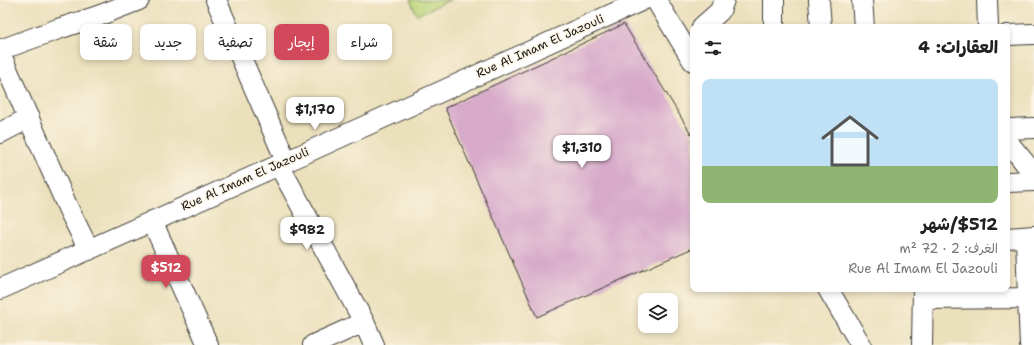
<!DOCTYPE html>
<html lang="ar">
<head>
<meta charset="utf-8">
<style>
  :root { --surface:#fff; --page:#f6f6f6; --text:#222; --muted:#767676; --accent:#d1495b }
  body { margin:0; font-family:"Shantell Sans","Playpen Sans Arabic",sans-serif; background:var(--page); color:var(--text); direction:rtl; height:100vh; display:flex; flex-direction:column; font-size:15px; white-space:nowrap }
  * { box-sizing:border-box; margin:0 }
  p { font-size:13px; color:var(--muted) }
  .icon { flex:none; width:22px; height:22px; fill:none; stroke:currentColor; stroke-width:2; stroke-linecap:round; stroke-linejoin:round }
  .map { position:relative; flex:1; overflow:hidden; direction:ltr }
  .panel { position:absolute; left:690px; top:24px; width:320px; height:268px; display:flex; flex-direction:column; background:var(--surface); border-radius:8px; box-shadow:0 2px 6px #0003; direction:rtl }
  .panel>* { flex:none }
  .banner { position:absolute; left:12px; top:24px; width:380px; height:36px; direction:rtl; display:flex; gap:8px }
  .controls { position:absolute; left:638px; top:293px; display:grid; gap:8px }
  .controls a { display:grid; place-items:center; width:40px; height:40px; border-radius:8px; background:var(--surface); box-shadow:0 2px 6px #0003; font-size:20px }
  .price { position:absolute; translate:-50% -34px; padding:0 9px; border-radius:8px; background:#fff; color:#222; font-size:13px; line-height:26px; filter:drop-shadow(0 1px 2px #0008) }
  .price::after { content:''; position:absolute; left:50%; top:24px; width:12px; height:9px; margin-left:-6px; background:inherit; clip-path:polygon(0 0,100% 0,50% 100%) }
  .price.active { background:var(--accent); color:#fff }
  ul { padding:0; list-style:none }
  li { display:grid; align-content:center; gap:8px; height:212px; padding:0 12px }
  li span { display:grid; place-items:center; height:124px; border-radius:8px; color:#555 }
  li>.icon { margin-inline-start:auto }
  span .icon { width:72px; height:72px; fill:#fffc; stroke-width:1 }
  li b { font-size:17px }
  h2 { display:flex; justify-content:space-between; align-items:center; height:48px; padding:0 12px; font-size:17px }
  .tag { padding:0 14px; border-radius:8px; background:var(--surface); box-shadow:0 2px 6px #0003; font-size:14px; line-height:36px }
  .tag.active { background:var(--accent); color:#fff }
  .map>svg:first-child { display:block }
  .green { fill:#bbd479; stroke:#6c784a }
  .building { fill:#d7aaca }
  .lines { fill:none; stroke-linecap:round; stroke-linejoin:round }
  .minor-casing { stroke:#3b3934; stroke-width:22 }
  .minor { stroke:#fff; stroke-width:20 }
  .labels { text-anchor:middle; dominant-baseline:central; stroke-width:3; stroke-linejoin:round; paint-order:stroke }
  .street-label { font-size:12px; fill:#1c1c1c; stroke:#fcf5e5 }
</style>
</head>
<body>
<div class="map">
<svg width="1034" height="345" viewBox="0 0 1034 345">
  <rect width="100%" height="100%" fill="#fcf5e5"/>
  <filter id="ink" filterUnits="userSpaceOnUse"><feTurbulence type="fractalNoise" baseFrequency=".025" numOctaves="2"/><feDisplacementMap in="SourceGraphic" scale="8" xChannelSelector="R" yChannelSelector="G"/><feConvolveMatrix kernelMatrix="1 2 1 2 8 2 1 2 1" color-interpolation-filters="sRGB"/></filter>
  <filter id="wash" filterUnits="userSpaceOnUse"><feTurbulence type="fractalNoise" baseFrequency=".012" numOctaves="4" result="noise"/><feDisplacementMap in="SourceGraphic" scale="16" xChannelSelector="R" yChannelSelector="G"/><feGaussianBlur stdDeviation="0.9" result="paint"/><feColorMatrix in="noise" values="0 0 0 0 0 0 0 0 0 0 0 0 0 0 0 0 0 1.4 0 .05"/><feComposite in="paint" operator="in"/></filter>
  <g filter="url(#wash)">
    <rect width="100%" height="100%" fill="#ebe0bc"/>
    <path class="green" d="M410,0H450L417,15Z"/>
    <g id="blocks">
      <path class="building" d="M624,24L693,137V248L537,317L445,108Z"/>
    </g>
  </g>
  <g filter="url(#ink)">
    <use href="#blocks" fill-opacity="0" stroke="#3b3934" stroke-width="1"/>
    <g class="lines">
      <g class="minor-casing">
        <path id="minor" d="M216,0L286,161
          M656,0L693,61
          M774,0V27
          M819,0L821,27
          M862,0L864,27
          M987,0L988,27
          M702,27L720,11L724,0
          M1007,35L1034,34
          M0,50L58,29L98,16L139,0
          M0,53L68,208L89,250
          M1007,129L1034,128
          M0,133L29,118
          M1007,141L1034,174
          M279,165L364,322L374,345
          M1007,182L1034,181
          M152,221L208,345
          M1026,237L1028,298L1030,345
          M1007,238L1034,236
          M0,289L279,165L643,0
          M828,289L861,345
          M923,299L1028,298
          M313,345L364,322
          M922,345L923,289"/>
      </g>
      <use href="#minor" class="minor"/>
    </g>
  </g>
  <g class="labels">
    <g class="street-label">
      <text transform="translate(540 46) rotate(-24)">Rue Al Imam El Jazouli</text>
      <text transform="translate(245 179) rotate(-24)">Rue Al Imam El Jazouli</text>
    </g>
  </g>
</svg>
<div class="controls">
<a><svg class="icon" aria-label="layers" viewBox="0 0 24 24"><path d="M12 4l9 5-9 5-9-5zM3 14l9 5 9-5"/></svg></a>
</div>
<b class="price" style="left:315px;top:131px">$1,170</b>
<b class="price" style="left:582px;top:169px">$1,310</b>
<b class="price" style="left:307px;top:251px">$982</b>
<b class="price active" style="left:166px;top:289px">$512</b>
<div class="banner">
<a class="tag">شراء</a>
<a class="tag active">إيجار</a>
<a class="tag">تصفية</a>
<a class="tag">جديد</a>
<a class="tag">شقة</a>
</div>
<section class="panel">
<h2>العقارات: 4<svg class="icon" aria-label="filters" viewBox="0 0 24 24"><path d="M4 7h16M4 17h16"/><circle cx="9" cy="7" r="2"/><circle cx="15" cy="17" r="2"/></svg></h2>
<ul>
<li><span style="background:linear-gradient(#bfe0f5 70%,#8fb573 0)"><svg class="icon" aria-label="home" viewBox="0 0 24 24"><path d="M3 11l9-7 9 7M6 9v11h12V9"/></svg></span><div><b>$512/شهر</b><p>الغرف: 2 · 72 m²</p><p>Rue Al Imam El Jazouli</p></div></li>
</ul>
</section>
</div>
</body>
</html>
